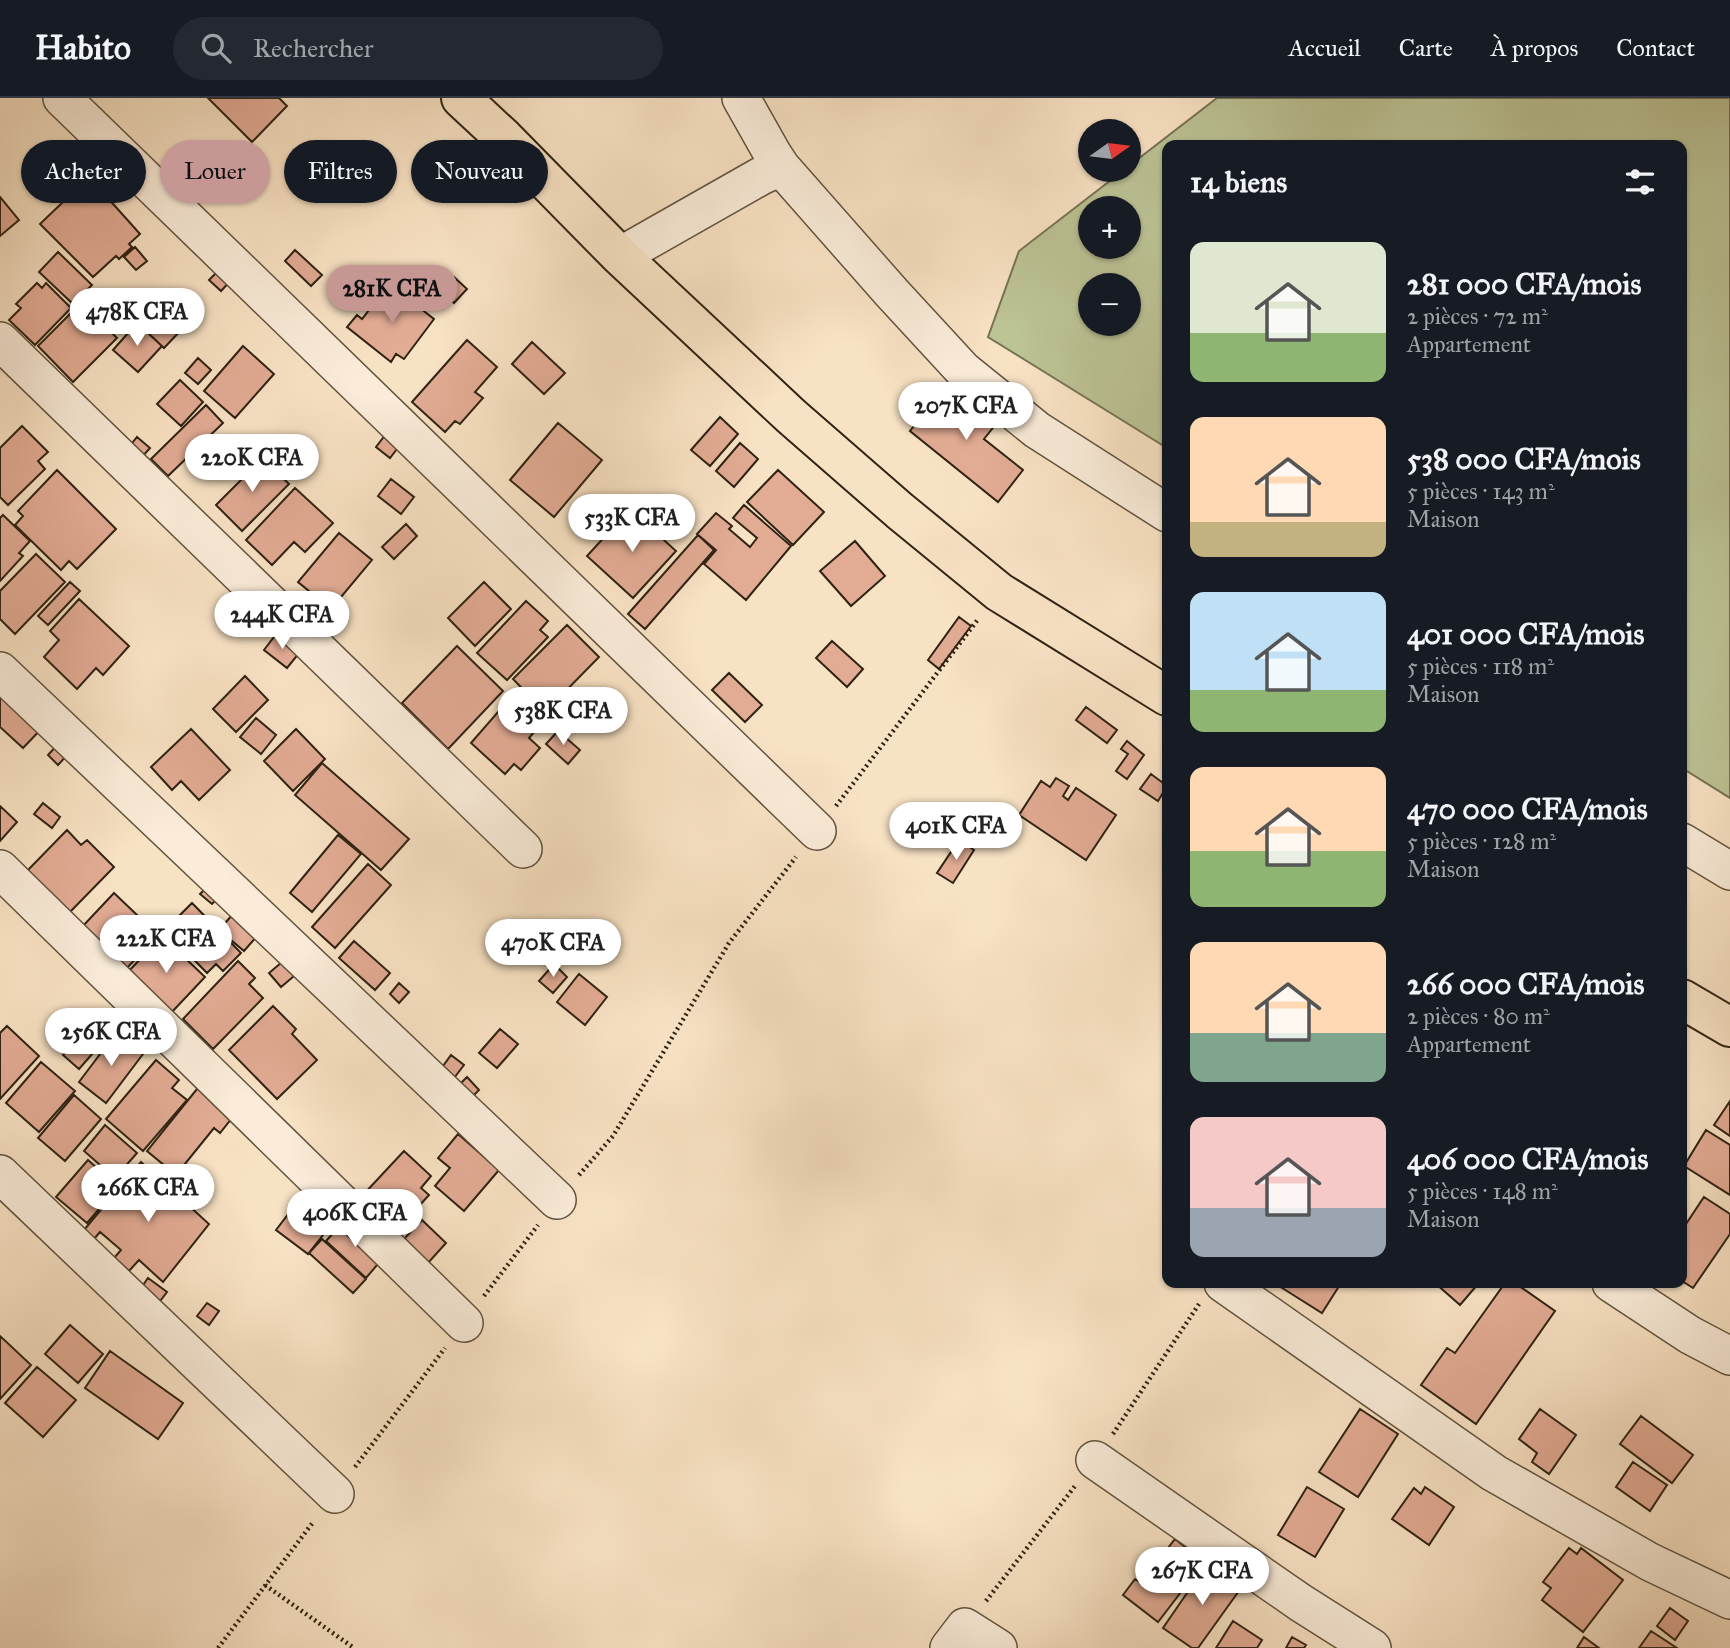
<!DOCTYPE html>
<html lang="fr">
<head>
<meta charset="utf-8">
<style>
  :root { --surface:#171b24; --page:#242831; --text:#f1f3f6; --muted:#9ea1a6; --line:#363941; --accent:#c59692 }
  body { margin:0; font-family:"IM FELL Great Primer",serif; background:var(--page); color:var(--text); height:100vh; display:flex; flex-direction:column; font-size:26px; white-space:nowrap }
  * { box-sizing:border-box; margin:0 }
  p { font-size:23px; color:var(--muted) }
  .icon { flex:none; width:38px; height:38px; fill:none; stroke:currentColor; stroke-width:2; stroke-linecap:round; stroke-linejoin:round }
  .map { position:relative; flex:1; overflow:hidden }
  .details { position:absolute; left:1162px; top:42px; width:525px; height:1148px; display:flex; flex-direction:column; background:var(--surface); border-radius:14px; box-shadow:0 2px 5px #0004 }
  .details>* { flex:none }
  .guide { position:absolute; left:21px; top:42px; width:665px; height:63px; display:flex; gap:14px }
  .needle { width:46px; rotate:76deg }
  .fabs { position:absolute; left:1078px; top:21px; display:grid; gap:14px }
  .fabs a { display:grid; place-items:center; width:63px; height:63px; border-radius:50%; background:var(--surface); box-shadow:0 2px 5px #0004; font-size:35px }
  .price { position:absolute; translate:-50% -60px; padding:0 16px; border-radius:24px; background:#fff; color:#222; font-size:23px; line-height:46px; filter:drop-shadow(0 2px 4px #0008) }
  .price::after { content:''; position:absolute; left:50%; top:42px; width:21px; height:16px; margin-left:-10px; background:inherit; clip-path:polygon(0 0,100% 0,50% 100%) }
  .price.current { background:var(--accent); color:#111 }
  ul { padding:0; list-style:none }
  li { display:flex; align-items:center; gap:21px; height:175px; padding:0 28px }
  li span { display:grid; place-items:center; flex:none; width:196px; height:140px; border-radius:14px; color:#555 }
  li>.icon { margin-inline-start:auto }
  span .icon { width:84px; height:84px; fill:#fffc; stroke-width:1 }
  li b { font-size:30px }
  h2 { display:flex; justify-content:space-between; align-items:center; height:84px; padding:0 28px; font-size:30px }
  .chip { padding:0 24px; border-radius:32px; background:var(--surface); box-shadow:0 2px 5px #0004; font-size:24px; line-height:63px }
  .chip.current { background:var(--accent); color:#111 }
  header { display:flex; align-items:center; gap:42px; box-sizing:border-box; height:98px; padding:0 35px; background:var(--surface); border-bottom:2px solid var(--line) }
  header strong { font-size:33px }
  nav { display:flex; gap:38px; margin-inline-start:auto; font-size:24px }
  .search { width:490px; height:63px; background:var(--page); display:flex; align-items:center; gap:18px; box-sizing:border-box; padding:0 24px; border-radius:38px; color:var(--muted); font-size:26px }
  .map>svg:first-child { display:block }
  .green { fill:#bcc395; stroke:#767354; stroke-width:2; fill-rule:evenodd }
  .building { fill:#e2ab94; stroke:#2f2312; stroke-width:2 }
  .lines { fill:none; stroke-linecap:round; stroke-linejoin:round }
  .minor-casing { stroke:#61533e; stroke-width:40 }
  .highway-casing { stroke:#2f2312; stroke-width:42 }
  .path { stroke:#2f2312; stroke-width:4.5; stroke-dasharray:2 3.5; stroke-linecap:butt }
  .minor { stroke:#faecd9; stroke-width:37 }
  .highway { stroke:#f8e2c4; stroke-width:38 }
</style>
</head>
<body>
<header>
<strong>Habito</strong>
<div class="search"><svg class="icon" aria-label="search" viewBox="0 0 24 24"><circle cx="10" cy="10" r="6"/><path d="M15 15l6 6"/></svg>Rechercher</div>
<nav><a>Accueil</a><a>Carte</a><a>À propos</a><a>Contact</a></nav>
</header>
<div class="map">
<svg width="1730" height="1550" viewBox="0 0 1730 1550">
  <rect width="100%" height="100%" fill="#f8e2c4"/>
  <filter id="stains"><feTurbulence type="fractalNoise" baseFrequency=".00286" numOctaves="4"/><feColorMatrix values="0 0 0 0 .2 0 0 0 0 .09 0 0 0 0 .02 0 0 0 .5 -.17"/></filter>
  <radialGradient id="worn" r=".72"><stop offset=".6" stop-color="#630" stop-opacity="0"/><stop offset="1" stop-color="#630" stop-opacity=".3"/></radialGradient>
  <path class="green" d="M1217,0H1730V700L1682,670V47H1167V350L988,239L1019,153L1124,72H1129V68ZM1090,110H1129V149H1090ZM1090,187H1129V226H1090Z"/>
  <path class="building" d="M208,0H279L287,8L252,44Z
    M89,79L140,136L129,146L132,149L119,161L116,158L93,179L40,126Z
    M0,99L19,122L0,138Z
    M135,149L147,163L136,172L124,159Z
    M295,152L322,177L311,188L285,163Z
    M58,154L92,187L73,206L39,174Z
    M220,171L232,181L221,193L209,182Z
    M454,179L467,191L454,205L441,192Z
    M37,185L42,190L46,185L71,210L35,247L9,222L21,210L16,206Z
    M389,186L434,221L404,261L396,256L391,264L347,229L357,217L362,221Z
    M82,204L117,240L73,284L38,248Z
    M163,212L182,231L164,250L145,232Z
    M137,225L162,248L138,274L113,252Z
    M467,242L497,269L475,294L483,300L460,326L455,323L445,334L412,304Z
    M532,244L565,275L544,296L512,266Z
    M243,248L274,276L235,320L204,293Z
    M198,260L211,272L198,286L185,275Z
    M180,282L203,304L181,328L157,306Z
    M946,286L996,326L984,341L1023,372L998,404L910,333Z
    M206,307L223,325L168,378L151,361Z
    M720,319L738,336L710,368L691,352Z
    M558,325L602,362L554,419L510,382Z
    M22,328L48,354L38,363L45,371L8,407L0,399V350Z
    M386,336L400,347L390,360L376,349Z
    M137,339L150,350L142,359L129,349Z
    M740,345L758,361L734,389L716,373Z
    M263,360L289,386L242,433L216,407Z
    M57,372L116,431L77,471L69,463L61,472L15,427L23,418L18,413Z
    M778,372L824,414L793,447L747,404Z
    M391,381L414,399L401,416L378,398Z
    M295,390L333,425L305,454L294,444L272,467L246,442Z
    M744,407L791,448L746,502L704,466L716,452L697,436L716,415L732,428L729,431L750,449L757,440L733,420Z
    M630,411L676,453L633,500L587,458Z
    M3,417L30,443L19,455L23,458L0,483V420Z
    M406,426L417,438L394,461L382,449Z
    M339,435L372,462L331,511L298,484Z
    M698,437L714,452L645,531L628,516Z
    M855,443L885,478L851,508L820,473Z
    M36,456L65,484L15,536L0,521V493Z
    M70,484L80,493L48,527L38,518Z
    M484,484L511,511L475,548L448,520Z
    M79,501L129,548L103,577L96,570L77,591L44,559L59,542L50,533Z
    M526,503L548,523L540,532L548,539L507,582L477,555Z
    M959,519L971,528L939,571L928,562Z
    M567,527L599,559L545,614L513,581Z
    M277,535L300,554L287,570L264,552Z
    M832,543L863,571L847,589L816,560Z
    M457,548L503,593L448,651L402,605Z
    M729,575L762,607L745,624L712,592Z
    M245,578L268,602L236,634L213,611Z
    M0,589L45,627L23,650L0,629Z
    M511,599L541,626L529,640L540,650L521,672L514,666L505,676L471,645Z
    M1086,609L1117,632L1107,645L1076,622Z
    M256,620L276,637L261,656L240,639Z
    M191,631L230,672L199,702L181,683L172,692L151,669Z
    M296,631L325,661L293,693L264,663Z
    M558,633L580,652L568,666L546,646Z
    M1127,643L1144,657L1127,681L1116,673L1128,656L1121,651Z
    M59,645L69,655L58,667L48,657Z
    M322,665L409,741L381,772L295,697Z
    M1151,676L1167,688L1158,703L1140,691Z
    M1056,680L1069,688L1063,698L1068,702L1076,690L1116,717L1086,762L1019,717L1041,683L1050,689Z
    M43,705L60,719L52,730L34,716Z
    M0,708L17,724L0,743Z
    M67,732L81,747L87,742L114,769L68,816L26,774Z
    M338,737L361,756L312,814L290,795Z
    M959,742L974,752L953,785L937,775Z
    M368,766L391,787L335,850L312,829Z
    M207,789L219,799L212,806L200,796Z
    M114,795L158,837L126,871L82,829Z
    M192,805L241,855L223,873L216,866L207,875L165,832Z
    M233,816L258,837L244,853L219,832Z
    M162,838L205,879L170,916L127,875Z
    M354,843L390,875L375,892L339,860Z
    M288,859L300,873L281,889L269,875Z
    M238,863L255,880L249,886L263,900L213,951L183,921Z
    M554,866L567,879L553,895L539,883Z
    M579,876L607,899L585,927L557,904Z
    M399,885L409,894L399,905L390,896Z
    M273,908L296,931L292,936L317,962L277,1001L229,952Z
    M7,928L39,958L0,1001V935Z
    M500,931L518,946L497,970L479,955Z
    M116,935L143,956L106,1005L79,984Z
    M77,940L93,955L79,971L63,957Z
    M451,957L464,967L451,984L438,975Z
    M156,962L179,982L172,990L187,1002L143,1053L106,1021Z
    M41,964L75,993L39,1034L6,1005Z
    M467,979L479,992L468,1003L456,990Z
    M201,986L236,1015L220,1035L214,1030L176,1077L147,1053Z
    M74,997L101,1021L65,1063L38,1040Z
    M1730,1003V1038L1714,1027Z
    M105,1027L137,1055L115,1080L84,1053Z
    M1706,1032L1730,1047V1097L1684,1068Z
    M458,1036L499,1072L464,1113L435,1088L450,1070L438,1060Z
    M404,1053L431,1078L421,1090L429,1097L398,1131L362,1098Z
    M88,1062L118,1089L87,1125L56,1099Z
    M141,1064L209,1126L163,1184L139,1162L129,1173L114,1160L121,1152L100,1134L94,1141L84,1132Z
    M306,1093L338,1118L308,1156L276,1132Z
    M1704,1099L1730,1116V1136L1693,1190L1682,1183V1132Z
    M422,1122L446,1145L428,1165L404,1141Z
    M344,1123L383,1160L366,1180L326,1143Z
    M322,1141L366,1181L353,1195L309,1155Z
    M148,1180L167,1194L157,1207L139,1193Z
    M1281,1185H1341L1322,1215L1279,1188Z
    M1435,1185H1477L1478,1186L1460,1207Z
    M1505,1185H1515L1555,1213L1476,1326L1421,1287L1447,1250L1455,1255Z
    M207,1205L219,1213L209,1227L197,1218Z
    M70,1227L103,1256L78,1285L45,1256Z
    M0,1238L31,1267L0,1301Z
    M110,1253L183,1305L158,1341L85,1290Z
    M37,1269L76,1302L43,1339L5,1305Z
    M1360,1311L1398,1336L1358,1399L1319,1374Z
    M1540,1311L1576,1337L1549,1376L1532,1364L1537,1355L1519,1341Z
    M1641,1318L1693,1357L1672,1385L1620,1346Z
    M1633,1364L1667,1387L1650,1413L1616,1389Z
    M1307,1389L1344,1411L1315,1459L1278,1437Z
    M1425,1389L1454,1409L1429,1447L1392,1421L1414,1390L1421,1396Z
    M1175,1441L1204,1464L1158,1524L1123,1497L1135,1481L1141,1485Z
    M1569,1450L1577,1456L1581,1450L1623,1482L1583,1534L1542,1502L1551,1490L1543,1484Z
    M1207,1466L1241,1490L1198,1550H1192L1163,1530Z
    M1670,1510L1688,1523L1675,1542L1657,1528Z
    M1233,1523L1262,1542L1257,1550H1216Z
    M1651,1533L1677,1550H1639Z
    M1292,1539L1306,1547L1304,1550H1286Z
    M1584,1539L1599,1550H1577Z"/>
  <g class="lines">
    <g class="minor-casing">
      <path id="minor" d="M62,0L817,733
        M781,69L892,195L963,272L1037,332L1167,415
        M620,158L761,78L781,69L772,55L741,0
        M0,243L523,751
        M0,573L557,1102
        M1682,744L1730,773
        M0,771L464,1225
        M0,1076L335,1396
        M1223,1185L1494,1375L1650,1464L1730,1502
        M1611,1185L1690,1237L1730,1258
        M1095,1362L1301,1505L1372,1550
        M949,1550L965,1529L998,1550"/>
    </g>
    <g class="highway-casing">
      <path id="highway" d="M461,0L504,40L620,158L791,318L900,413L999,494L1167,598
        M1682,901L1730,929"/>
    </g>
    <path class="path" d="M836,708L979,520
      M579,1077L613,1038L729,845L796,759
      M484,1198L538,1127
      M1113,1336L1199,1206
      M355,1369L445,1250
      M265,1487L354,1550
      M986,1503L1075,1388
      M218,1550L314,1423"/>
    <use href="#minor" class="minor"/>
    <use href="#highway" class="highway"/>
  </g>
  <rect width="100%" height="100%" filter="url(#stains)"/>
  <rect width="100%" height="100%" fill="url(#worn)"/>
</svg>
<div class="fabs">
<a><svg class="needle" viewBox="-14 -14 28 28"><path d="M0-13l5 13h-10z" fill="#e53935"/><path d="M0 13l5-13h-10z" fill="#9ea1a6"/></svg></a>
<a>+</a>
<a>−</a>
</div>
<b class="price current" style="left:392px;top:227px">281K CFA</b>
<b class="price" style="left:137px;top:250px">478K CFA</b>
<b class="price" style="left:966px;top:344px">207K CFA</b>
<b class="price" style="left:252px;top:396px">220K CFA</b>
<b class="price" style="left:632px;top:456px">533K CFA</b>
<b class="price" style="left:282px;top:553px">244K CFA</b>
<b class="price" style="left:563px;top:649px">538K CFA</b>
<b class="price" style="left:956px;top:764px">401K CFA</b>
<b class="price" style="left:166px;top:877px">222K CFA</b>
<b class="price" style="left:553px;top:881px">470K CFA</b>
<b class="price" style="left:111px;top:970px">256K CFA</b>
<b class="price" style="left:148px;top:1126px">266K CFA</b>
<b class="price" style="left:355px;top:1151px">406K CFA</b>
<b class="price" style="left:1202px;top:1509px">267K CFA</b>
<div class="guide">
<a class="chip">Acheter</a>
<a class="chip current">Louer</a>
<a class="chip">Filtres</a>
<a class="chip">Nouveau</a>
</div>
<section class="details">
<h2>14 biens<svg class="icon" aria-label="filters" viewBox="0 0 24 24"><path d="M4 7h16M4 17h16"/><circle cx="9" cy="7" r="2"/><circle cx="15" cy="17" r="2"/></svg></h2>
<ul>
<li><span style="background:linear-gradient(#dfe7d0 65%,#8fb573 0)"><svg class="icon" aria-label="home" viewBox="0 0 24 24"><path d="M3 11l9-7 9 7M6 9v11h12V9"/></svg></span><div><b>281 000 CFA/mois</b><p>2 pièces · 72 m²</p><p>Appartement</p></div></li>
<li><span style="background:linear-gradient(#ffd9b3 75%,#c2b280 0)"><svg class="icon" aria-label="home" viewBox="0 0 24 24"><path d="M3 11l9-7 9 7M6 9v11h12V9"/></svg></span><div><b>538 000 CFA/mois</b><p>5 pièces · 143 m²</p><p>Maison</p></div></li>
<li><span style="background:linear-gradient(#bfe0f5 70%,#8fb573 0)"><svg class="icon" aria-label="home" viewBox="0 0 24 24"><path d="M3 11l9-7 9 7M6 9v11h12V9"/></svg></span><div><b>401 000 CFA/mois</b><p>5 pièces · 118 m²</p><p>Maison</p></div></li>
<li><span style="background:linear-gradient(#ffd9b3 60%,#8fb573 0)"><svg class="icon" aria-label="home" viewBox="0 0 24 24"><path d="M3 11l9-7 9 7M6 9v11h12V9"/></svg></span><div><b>470 000 CFA/mois</b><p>5 pièces · 128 m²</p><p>Maison</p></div></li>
<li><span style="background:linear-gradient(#ffd9b3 65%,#7fa58c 0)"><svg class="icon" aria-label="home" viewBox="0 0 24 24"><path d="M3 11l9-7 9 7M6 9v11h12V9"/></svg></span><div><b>266 000 CFA/mois</b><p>2 pièces · 80 m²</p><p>Appartement</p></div></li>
<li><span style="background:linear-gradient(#f6c9c9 65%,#9aa5b1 0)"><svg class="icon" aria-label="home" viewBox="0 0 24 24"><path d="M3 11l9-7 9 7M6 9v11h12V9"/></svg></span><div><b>406 000 CFA/mois</b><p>5 pièces · 148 m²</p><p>Maison</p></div></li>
</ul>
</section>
</div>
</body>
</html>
